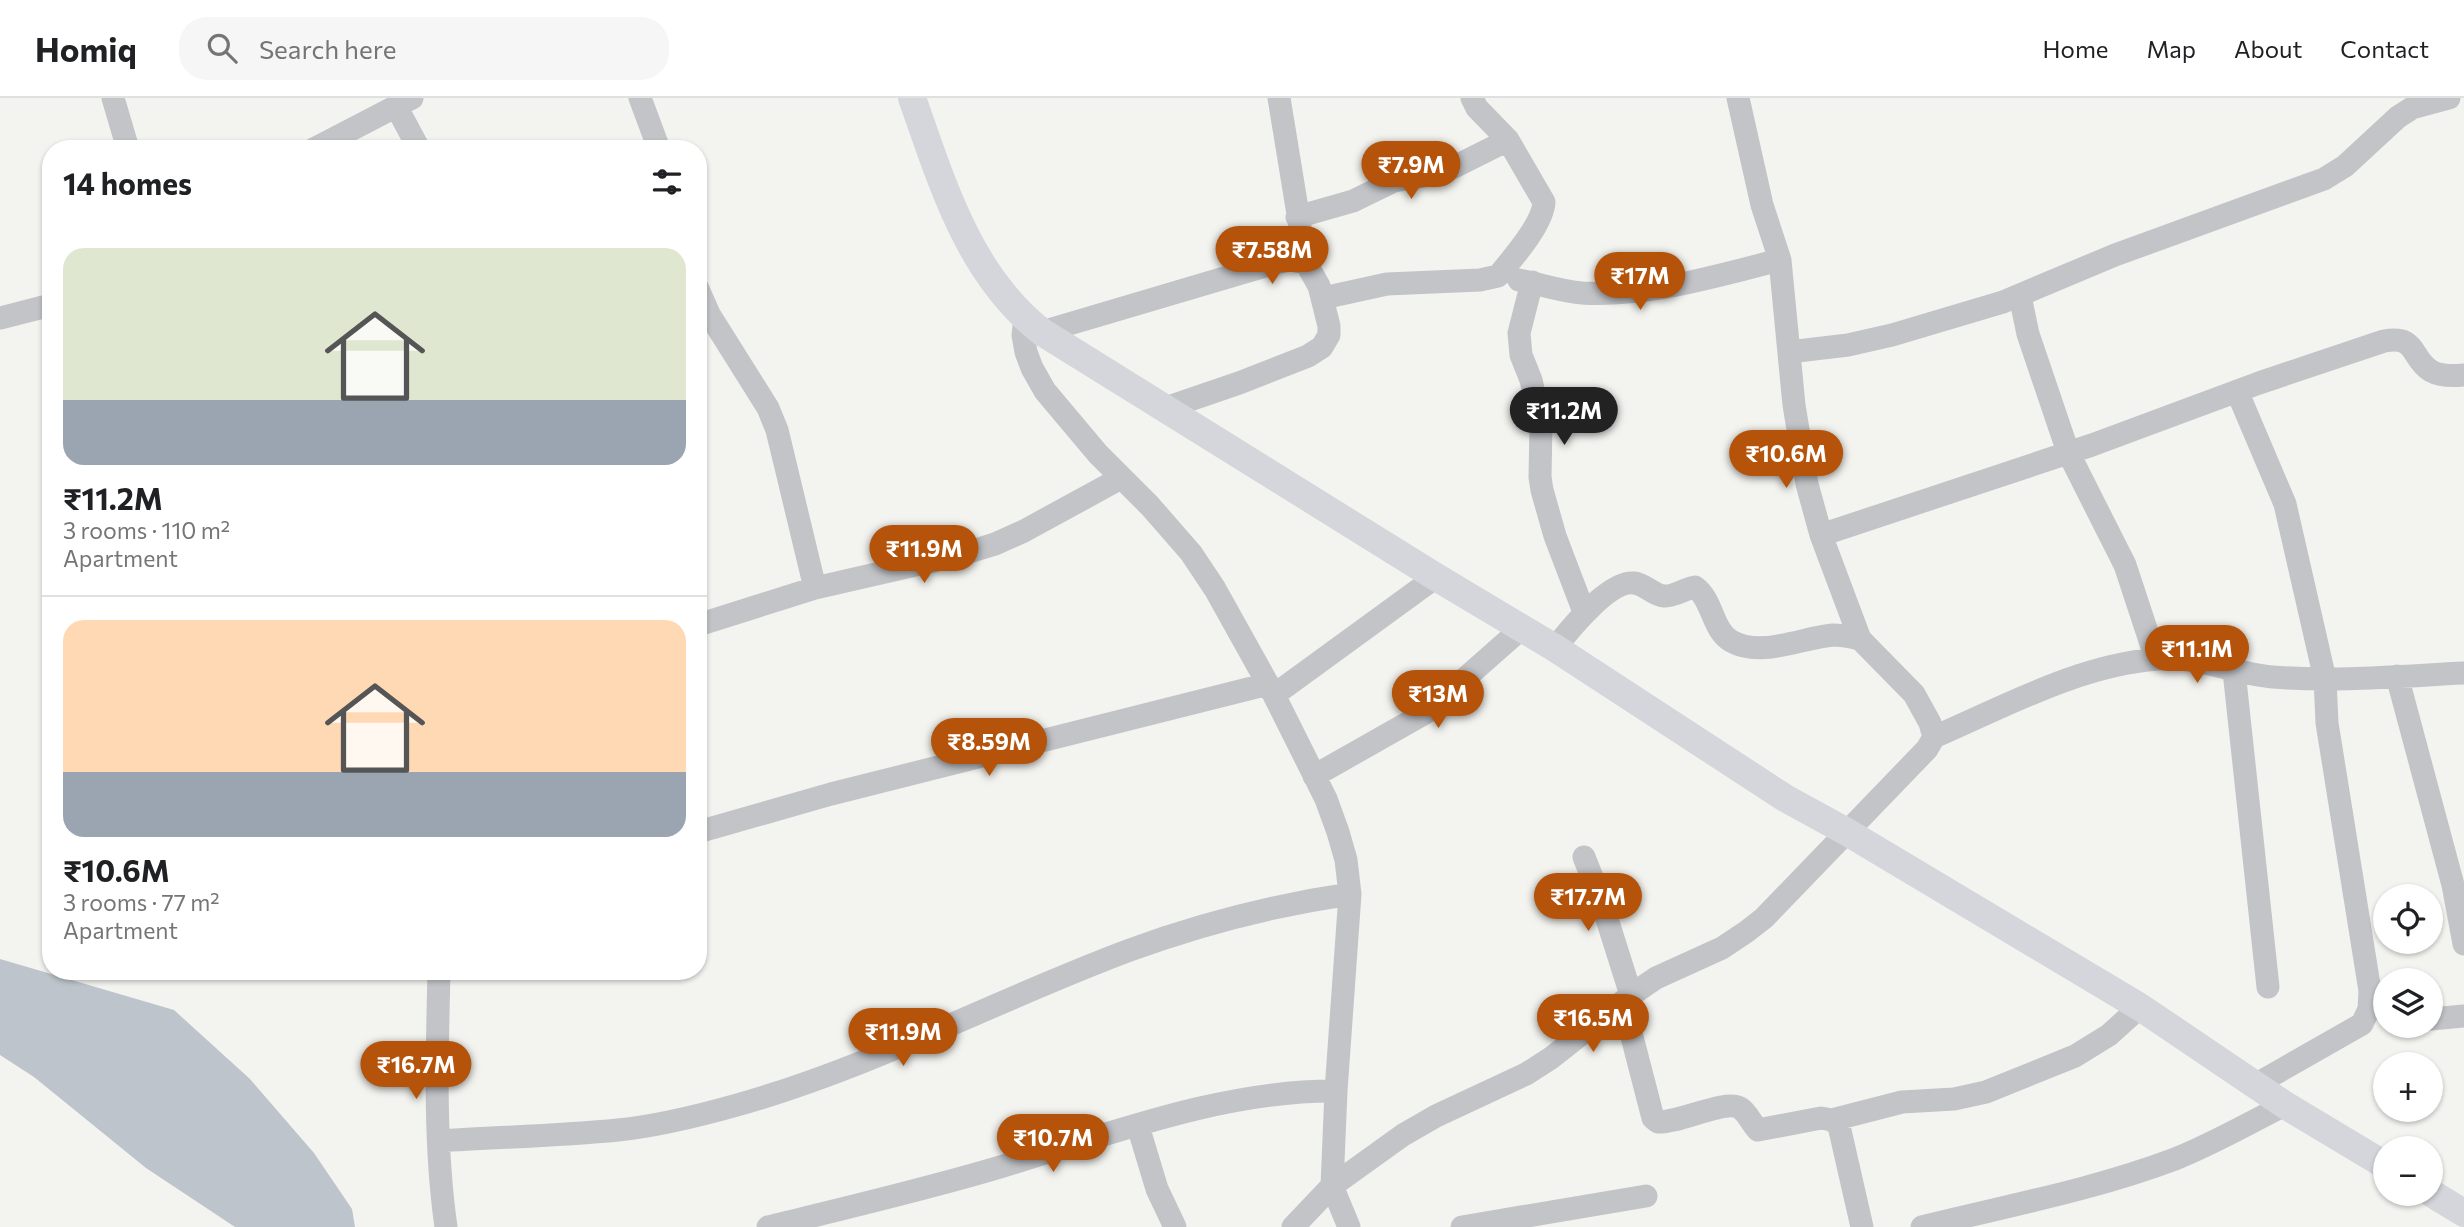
<!DOCTYPE html>
<html lang="en">
<head>
<meta charset="utf-8">
<style>
  :root { --surface:#fff; --page:#f6f6f6; --text:#202124; --muted:#757577; --line:#e0e0e0; --accent:#b45309 }
  body { margin:0; font-family:Commissioner,sans-serif; background:var(--page); color:var(--text); height:100vh; display:flex; flex-direction:column; font-size:26px; white-space:nowrap }
  * { box-sizing:border-box; margin:0 }
  p { font-size:23px; color:var(--muted) }
  .icon { flex:none; width:38px; height:38px; fill:none; stroke:currentColor; stroke-width:2; stroke-linecap:round; stroke-linejoin:round }
  .map { position:relative; flex:1; overflow:hidden }
  .side { position:absolute; left:42px; top:42px; width:665px; height:840px; display:flex; flex-direction:column; background:var(--surface); border-radius:28px; box-shadow:0 2px 5px #0004 }
  .side>* { flex:none }
  .controls { position:absolute; left:2373px; top:786px; display:grid; gap:14px }
  .controls a { display:grid; place-items:center; width:70px; height:70px; border-radius:50%; background:var(--surface); box-shadow:0 2px 5px #0004; font-size:35px }
  .price { position:absolute; translate:-50% -60px; padding:0 16px; border-radius:24px; background:var(--accent); color:#fff; font-size:23px; line-height:46px; filter:drop-shadow(0 2px 4px #0008) }
  .price::after { content:''; position:absolute; left:50%; top:42px; width:21px; height:16px; margin-left:-10px; background:inherit; clip-path:polygon(0 0,100% 0,50% 100%) }
  .price.active { background:#222; color:#fff }
  ul { padding:0; list-style:none }
  li { display:grid; align-content:center; gap:14px; height:371px; padding:0 21px }
  li+li { border-top:2px solid var(--line) }
  li span { display:grid; place-items:center; height:217px; border-radius:21px; color:#555 }
  li>.icon { margin-inline-start:auto }
  span .icon { width:126px; height:126px; fill:#fffc; stroke-width:1 }
  li b { font-size:30px }
  h2 { display:flex; justify-content:space-between; align-items:center; height:84px; padding:0 21px; font-size:30px }
  header { display:flex; align-items:center; gap:42px; box-sizing:border-box; height:98px; padding:0 35px; background:var(--surface); border-bottom:2px solid var(--line) }
  header strong { font-size:33px }
  nav { display:flex; gap:38px; margin-inline-start:auto; font-size:24px }
  .search { width:490px; height:63px; background:var(--page); display:flex; align-items:center; gap:18px; box-sizing:border-box; padding:0 24px; border-radius:28px; color:var(--muted); font-size:26px }
  .map>svg:first-child { display:block }
  .water { fill:#bdc4cb }
  .lines { fill:none; stroke-linecap:round; stroke-linejoin:round }
  .minor { stroke:#c2c4c8; stroke-width:23 }
  .major { stroke:#d4d6db; stroke-width:28 }
</style>
</head>
<body>
<header>
<strong>Homiq</strong>
<div class="search"><svg class="icon" aria-label="search" viewBox="0 0 24 24"><circle cx="10" cy="10" r="6"/><path d="M15 15l6 6"/></svg>Search here</div>
<nav><a>Home</a><a>Map</a><a>About</a><a>Contact</a></nav>
</header>
<div class="map">
<svg width="2464" height="1129" viewBox="0 0 2464 1129">
  <rect width="100%" height="100%" fill="#f3f4f0"/>
  <path class="water" d="M0,861L174,912L250,981L314,1055L352,1111L355,1129H235L146,1070L34,979L0,957Z"/>
  <g class="lines">
    <path class="minor" d="M113,0L128,51
      M640,0L659,51
      M1279,0L1306,165
      M396,8L419,51
      M314,51L412,0
      M1297,119L1353,103L1394,83L1442,75L1508,42
      M1519,182C1540,186 1560,193 1582,195C1648,199 1716,178 1780,162
      M1532,184L1519,235L1521,257L1531,282L1541,327L1540,379L1542,392L1555,438L1584,514
      M698,191L709,216L768,310L777,332L815,490
      M2020,198L2028,236L2068,354L2125,467L2156,561
      M1323,200L1387,186L1480,182L1498,178C1512,161 1543,126 1544,104L1508,42L1477,10L1472,0
      M0,220L51,207
      M1025,220L1023,237L1026,254L1032,270L1045,293L1098,356L1150,408L1191,455L1215,491L1274,597L1326,701L1338,734L1346,762L1350,796L1336,993L1332,1088L1349,1129
      M1042,234L1275,165L1290,162L1306,165L1319,188L1329,228V237L1322,249L1308,258L1239,285L1163,311
      M1789,254L1848,247L1892,237L2003,204L2115,157L2324,81L2345,68L2398,19L2412,10L2449,0
      M2237,293L2285,406L2325,581L2327,625L2370,893L2369,911L2362,926L2255,987
      M1821,437L2092,347L2259,285L2384,243C2418,237 2410,260 2431,273C2440,278 2454,278 2464,277
      M698,527L815,490L959,457L995,446L1024,433L1121,380
      M1555,550C1569,532 1609,482 1634,485C1645,486 1653,497 1664,498C1674,499 1684,491 1695,489C1713,502 1712,532 1731,543C1761,560 1801,540 1833,537C1843,537 1851,539 1860,541
      M2234,573L2268,889
      M2397,578L2453,787L2464,846
      M1274,597L1436,479
      M1934,639C2006,608 2079,567 2158,561C2197,557 2234,576 2273,579C2336,584 2401,578 2464,575
      M1314,678L1427,614L1522,530
      M698,734L831,696L1268,586
      M1584,759L1601,802L1631,897
      M439,873C437,958 434,1045 446,1129
      M1623,904L1653,1020L1658,1024C1679,1025 1726,1001 1740,1010C1748,1015 1751,1025 1758,1032L1821,1020L1832,1022L1839,1028L1862,1129
      M2431,921L2464,918
      M1832,1022L1902,1004L1954,1001L1986,994L2075,958L2109,937L2140,909
      M1138,1028L1157,1091L1175,1129
      M439,1043C498,1039 559,1038 618,1032C658,1028 698,1018 737,1007C873,969 998,901 1130,852C1201,826 1275,807 1350,796
      M768,1129C845,1110 923,1092 1000,1069C1107,1037 1223,992 1336,993
      M1293,1129L1332,1088L1403,1037L1436,1018L1526,976L1551,960L1631,897L1656,880L1722,850L1746,834L1764,820L1927,651L1934,639L1930,625L1914,596L1860,541L1821,437L1807,386L1794,307L1780,162L1762,107L1738,0
      M1462,1129L1646,1098
      M1922,1129C2006,1108 2093,1092 2175,1061C2213,1046 2249,1025 2285,1007"/>
    <path class="major" d="M912,0C942,84 968,176 1042,234L1436,479L1555,550L1785,700L1847,734L2140,909L2285,1007L2385,1067
      M2431,1095L2464,1115"/>
  </g>
</svg>
<div class="controls">
<a><svg class="icon" aria-label="locate" viewBox="0 0 24 24"><circle cx="12" cy="12" r="6"/><path d="M12 2v4M12 18v4M2 12h4M18 12h4"/></svg></a>
<a><svg class="icon" aria-label="layers" viewBox="0 0 24 24"><path d="M12 4l9 5-9 5-9-5zM3 14l9 5 9-5"/></svg></a>
<a>+</a>
<a>−</a>
</div>
<b class="price" style="left:1411px;top:103px">₹7.9M</b>
<b class="price" style="left:1272px;top:188px">₹7.58M</b>
<b class="price" style="left:1640px;top:214px">₹17M</b>
<b class="price active" style="left:1564px;top:349px">₹11.2M</b>
<b class="price" style="left:1786px;top:392px">₹10.6M</b>
<b class="price" style="left:924px;top:487px">₹11.9M</b>
<b class="price" style="left:2197px;top:587px">₹11.1M</b>
<b class="price" style="left:1438px;top:632px">₹13M</b>
<b class="price" style="left:989px;top:680px">₹8.59M</b>
<b class="price" style="left:1588px;top:835px">₹17.7M</b>
<b class="price" style="left:1593px;top:956px">₹16.5M</b>
<b class="price" style="left:903px;top:970px">₹11.9M</b>
<b class="price" style="left:416px;top:1003px">₹16.7M</b>
<b class="price" style="left:1053px;top:1076px">₹10.7M</b>
<section class="side">
<h2>14 homes<svg class="icon" aria-label="filters" viewBox="0 0 24 24"><path d="M4 7h16M4 17h16"/><circle cx="9" cy="7" r="2"/><circle cx="15" cy="17" r="2"/></svg></h2>
<ul>
<li><span style="background:linear-gradient(#dfe7d0 70%,#9aa5b1 0)"><svg class="icon" aria-label="home" viewBox="0 0 24 24"><path d="M3 11l9-7 9 7M6 9v11h12V9"/></svg></span><div><b>₹11.2M</b><p>3 rooms · 110 m²</p><p>Apartment</p></div></li>
<li><span style="background:linear-gradient(#ffd9b3 70%,#9aa5b1 0)"><svg class="icon" aria-label="home" viewBox="0 0 24 24"><path d="M3 11l9-7 9 7M6 9v11h12V9"/></svg></span><div><b>₹10.6M</b><p>3 rooms · 77 m²</p><p>Apartment</p></div></li>
</ul>
</section>
</div>
</body>
</html>
